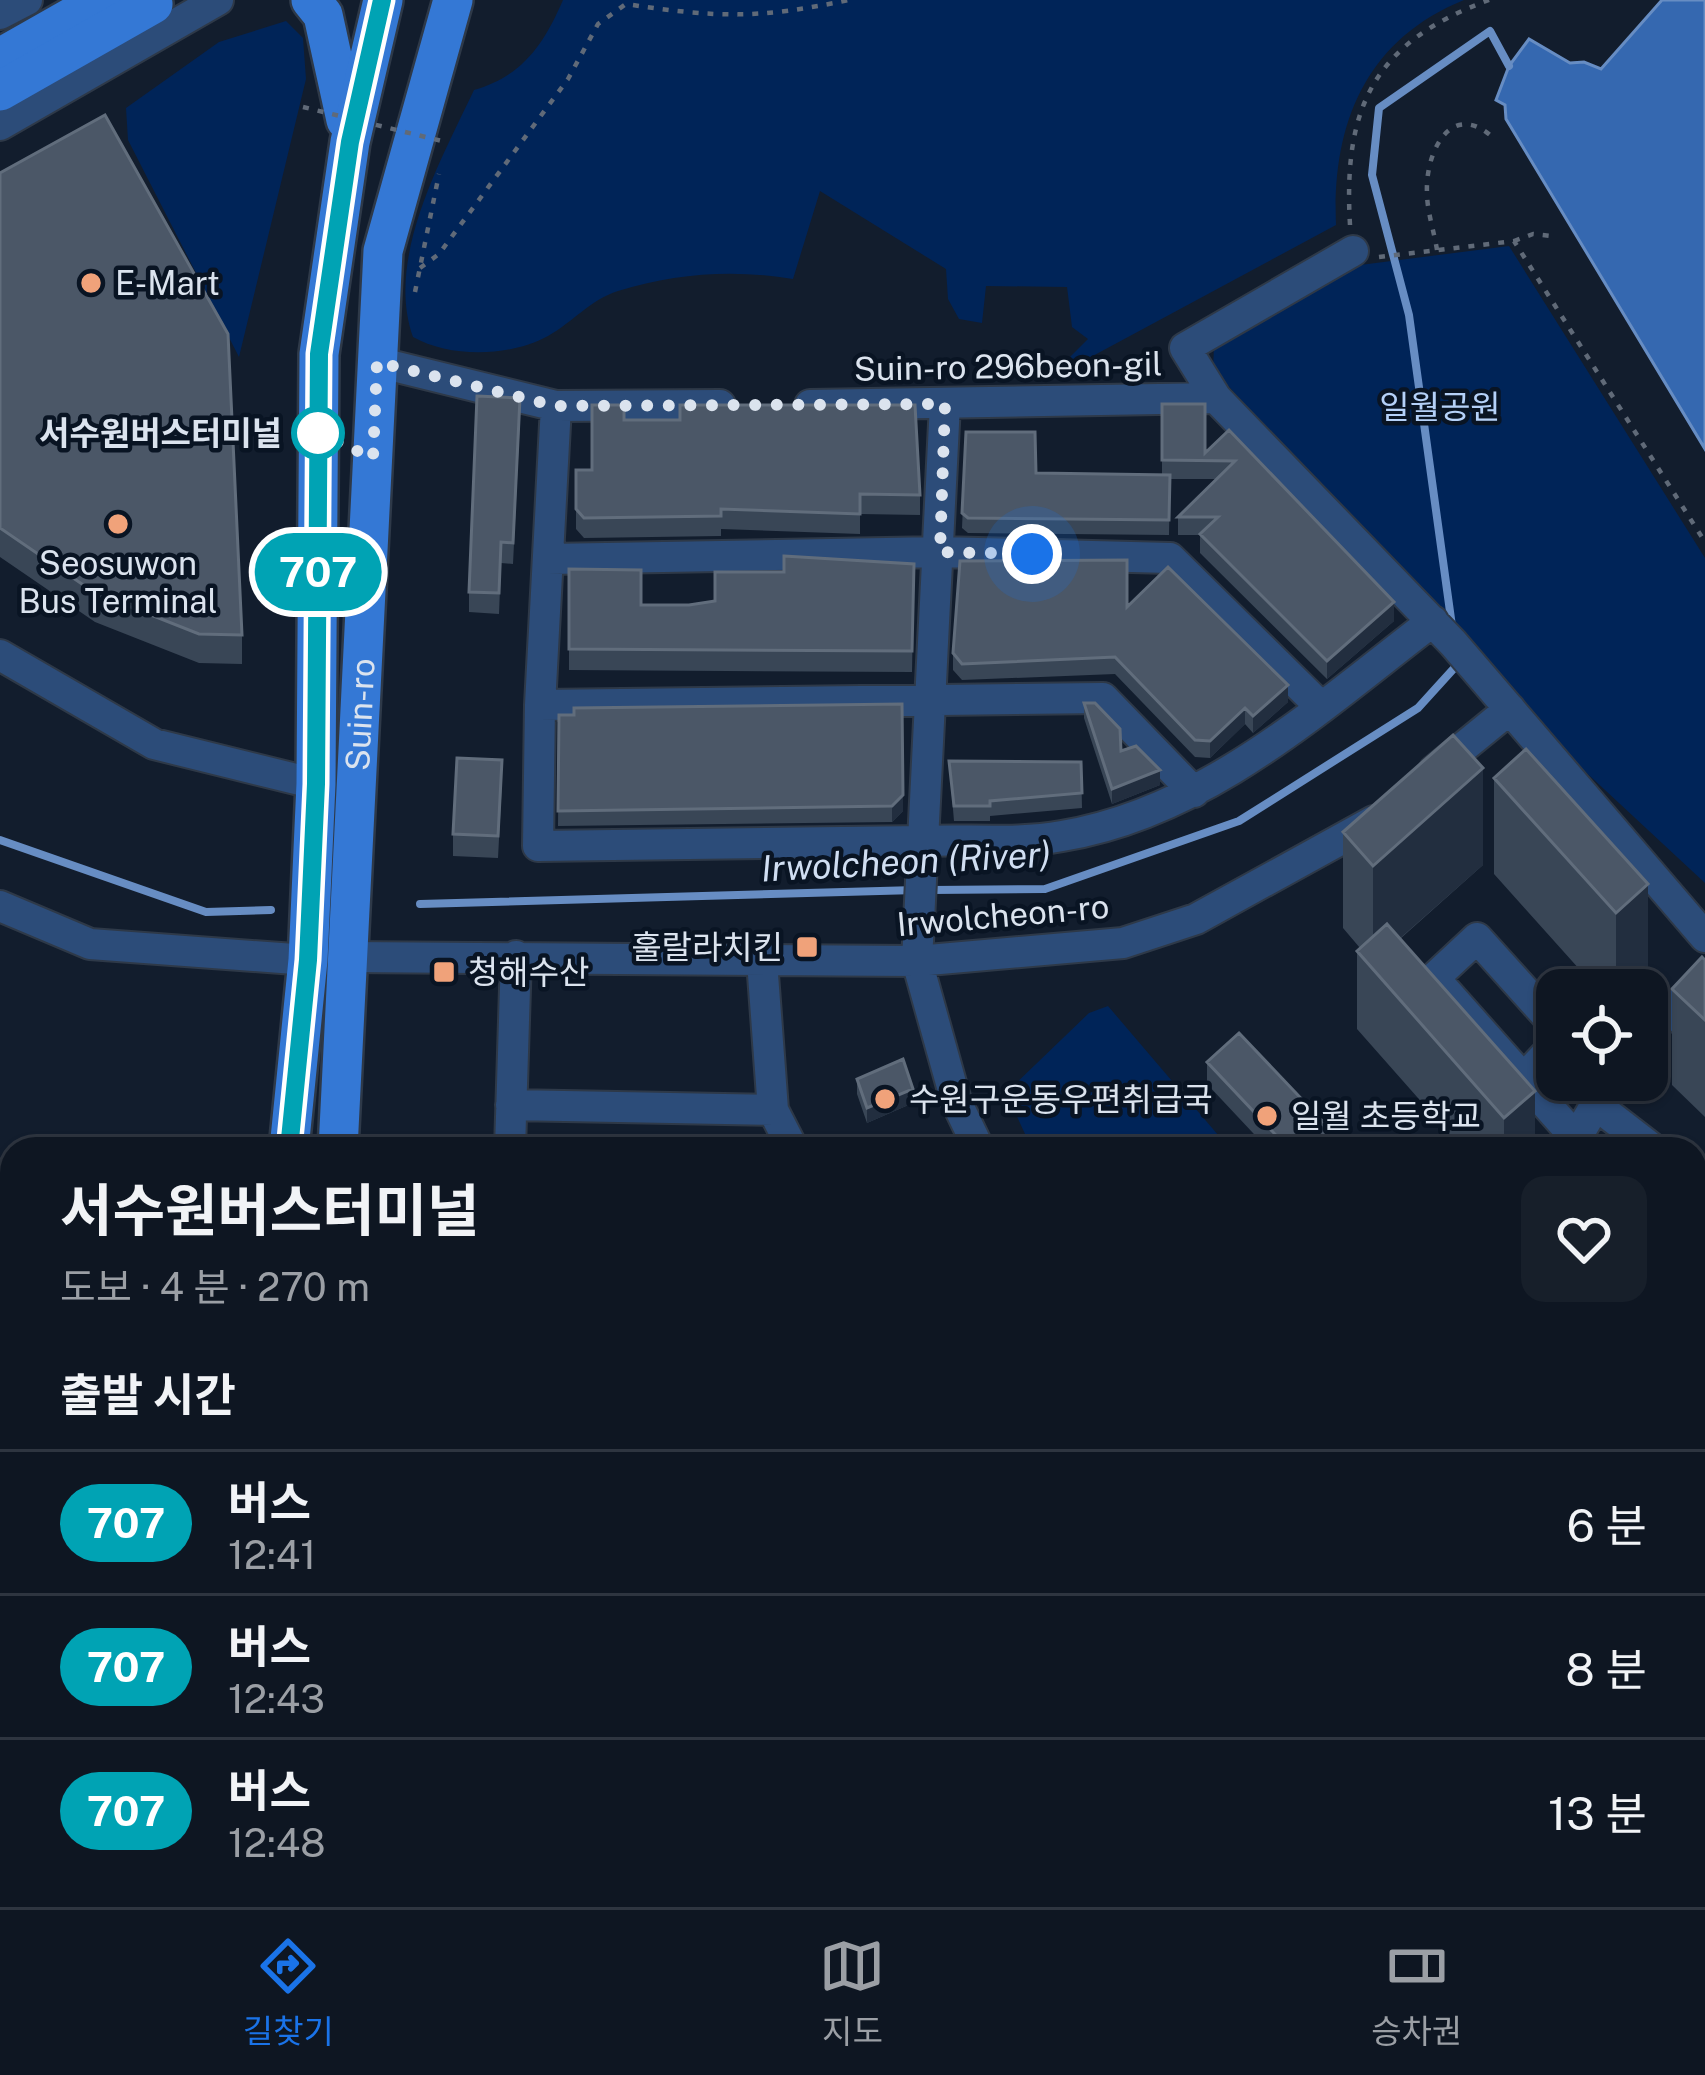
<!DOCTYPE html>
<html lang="ko">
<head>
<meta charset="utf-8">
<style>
  :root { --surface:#0e1622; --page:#171f2a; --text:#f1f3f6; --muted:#9b9fa5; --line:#2e3540; --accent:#1a73e8 }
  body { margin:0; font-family:"Public Sans","Noto Sans KR",sans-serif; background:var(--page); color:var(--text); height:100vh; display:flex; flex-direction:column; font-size:45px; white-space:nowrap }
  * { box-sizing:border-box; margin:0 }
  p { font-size:39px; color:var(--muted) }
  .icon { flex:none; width:66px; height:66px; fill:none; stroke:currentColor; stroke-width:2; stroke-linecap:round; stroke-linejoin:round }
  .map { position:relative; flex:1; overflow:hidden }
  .side { position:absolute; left:0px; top:1137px; width:1707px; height:771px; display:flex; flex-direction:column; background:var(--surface); border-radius:36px 36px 0 0; box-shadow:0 3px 9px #0004,0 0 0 3px var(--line) }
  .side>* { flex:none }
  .badge { padding:0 24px; border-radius:39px; font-size:42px; line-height:78px }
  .tools { position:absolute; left:1536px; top:969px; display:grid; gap:24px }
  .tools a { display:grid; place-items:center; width:132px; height:132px; border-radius:24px; background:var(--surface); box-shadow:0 3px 9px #0004,0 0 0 3px var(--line); font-size:60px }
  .you { position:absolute; width:60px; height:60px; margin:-30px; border:9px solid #fff; border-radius:50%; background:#1a73e8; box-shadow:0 0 0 18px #1a73e833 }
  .map>.badge { position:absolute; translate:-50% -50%; box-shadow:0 0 0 6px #fff }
  h2 { padding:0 60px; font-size:45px; line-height:108px }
  .round { display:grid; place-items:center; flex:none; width:126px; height:126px; border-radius:24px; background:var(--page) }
  .summary { display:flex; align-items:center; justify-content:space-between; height:204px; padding:0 60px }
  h1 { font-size:57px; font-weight:700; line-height:90px }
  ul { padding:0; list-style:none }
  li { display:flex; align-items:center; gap:36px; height:144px; padding:0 60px; border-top:3px solid var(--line) }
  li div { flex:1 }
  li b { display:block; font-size:45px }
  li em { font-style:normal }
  li .badge { min-width:132px; font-weight:700; text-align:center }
  .menu { display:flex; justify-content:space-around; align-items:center; height:168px; border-top:3px solid var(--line); background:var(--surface); font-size:33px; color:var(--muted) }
  .menu a { display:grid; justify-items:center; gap:6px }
  .menu .on { color:var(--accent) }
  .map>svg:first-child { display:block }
  .green { fill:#002458 }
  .water { fill:#3568b0; stroke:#678dc3; stroke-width:3 }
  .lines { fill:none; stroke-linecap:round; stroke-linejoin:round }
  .stream { stroke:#678dc3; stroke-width:8 }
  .minor-casing { stroke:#2e3948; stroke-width:34 }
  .major-casing { stroke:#2e3948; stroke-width:44 }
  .path { stroke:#606a78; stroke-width:4.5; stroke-dasharray:6 9; stroke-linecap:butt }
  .minor { stroke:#2c4c79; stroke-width:30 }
  .major { stroke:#3478d5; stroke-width:39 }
  .path-bridge { stroke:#606a78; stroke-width:4.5; stroke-dasharray:6 9; stroke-linecap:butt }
  .wall { fill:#394656 }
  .shaded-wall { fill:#222e3f }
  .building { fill:#4b5767; stroke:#616d7c; stroke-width:3 }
  .line-casing { stroke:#fff; stroke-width:27 }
  .line { stroke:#00a3b4; stroke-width:18 }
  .walk { stroke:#dbe3ee; stroke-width:12; stroke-dasharray:0 21.6 }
  .poi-dot { fill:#f0a27a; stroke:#091423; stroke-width:4.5 }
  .stop-dot { fill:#fff; stroke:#00a3b4; stroke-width:6 }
  .labels { text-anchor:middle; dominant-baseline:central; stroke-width:9; stroke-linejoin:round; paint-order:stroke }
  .poi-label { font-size:33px; fill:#dbe3ee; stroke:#091423; text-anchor:start }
  .street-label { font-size:33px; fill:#dbe3ee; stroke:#091423 }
  .park-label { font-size:33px; fill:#b5d1f8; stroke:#091423 }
  .stop-label { font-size:33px; font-weight:bold; fill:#dbe3ee; stroke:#091423; text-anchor:end }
  .water-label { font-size:36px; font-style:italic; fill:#d0def2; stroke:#091423 }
</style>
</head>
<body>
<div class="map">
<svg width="1705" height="1907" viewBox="0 0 1705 1907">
  <rect width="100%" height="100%" fill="#121d2d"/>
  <!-- green -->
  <path class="green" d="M563 0H1464C1365 40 1332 125 1336 225L1076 365 1067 360 1088 339 1072 327 1067 287 986 286 982 323 959 319 948 299 946 269 820 191 793 279C734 269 676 273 618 291 590 300 573 322 548 336 510 357 450 358 413 337 385 259 441 160 474 90 522 76 543 46 563 0Z
    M286 21 303 38 306 79 239 357 128 140 126 108 219 42Z
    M1509 246 1705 558V883L1534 724 1213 369 1214 346 1360 265Z
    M1108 1006 1230 1149H1032L1006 1093 1089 1013Z
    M1705 1562V1764L1695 1761V1574Z"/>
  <!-- water -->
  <path class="water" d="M1662 0H1705V449L1506 119 1505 105 1496 100 1509 66 1529 39 1570 63 1584 62 1601 69Z"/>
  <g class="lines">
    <!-- stream -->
    <path class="stream" d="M1452 626 1409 315 1372 175 1379 108 1490 31 1509 66
      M0 840 206 912 271 910
      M931 890 1045 889 1239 821 1418 708 1457 665
      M420 904 916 890"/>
    <defs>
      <path id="minor" d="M0 14 27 0
        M0 125 218 0
        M377 362 556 406 720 405
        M1216 398 1185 348 1353 251
        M810 405 1216 398 1453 643 1705 937
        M556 406 540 705 538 846 923 841 945 404
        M548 559 940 552 1170 558 1321 707
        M0 655 154 744 316 784
        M540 705 1103 698 1194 792
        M1434 771 1510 709
        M0 906 90 944 308 960
        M348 957 917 961 1123 943 1196 919 1374 821
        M762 961 773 1110 793 1149
        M1557 1027 1477 938 1434 978 1576 1138
        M1647 1033 1705 980
        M1526 1076 1557 1043
        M511 1105 773 1110
        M1596 1105 1653 1149
        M510 1149 516 956
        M979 1149 956 1101 917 961 923 841C968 839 1018 844 1062 836 1207 812 1320 707 1433 621
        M1570 1149 1610 1080
        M1695 1181 1705 1189
        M0 1285 12 1295
        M0 1489 12 1490
        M0 1625H12
        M0 1746H12
        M1695 1825 1705 1812
        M0 1865 12 1866
        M792 1896 805 1907
        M1460 1896 1473 1907
        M74 1907V1896
        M829 1907 838 1896
        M1232 1907 1242 1896
        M1637 1907 1644 1896"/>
      <g id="major">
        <path d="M311 0 323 15 346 120"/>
        <path d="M0 58 102 0"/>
        <path d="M0 91 153 4"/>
        <path d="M289 1149 308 960 316 784 319 354 350 142 383 0"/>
        <path id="s1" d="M338 1149 383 251 453 0"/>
        <path d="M229 1907 230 1896"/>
        <path d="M277 1907V1896"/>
      </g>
    </defs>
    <!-- minor casing -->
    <use href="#minor" class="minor-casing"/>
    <!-- major casing -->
    <use href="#major" class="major-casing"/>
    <!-- path -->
    <path class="path" d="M1350 225C1343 107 1374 42 1489 0
      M1514 241 1533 234 1552 236
      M1437 250C1434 231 1427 211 1427 193 1425 155 1449 101 1490 135
      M1379 257 1514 241 1705 542
      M420 268 439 254 568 79 598 24 626 4C719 18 757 19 849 0
      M415 292 439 174"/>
    <!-- minor -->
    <use href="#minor" class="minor"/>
    <!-- major -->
    <use href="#major" class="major"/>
    <!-- path-bridge -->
    <path class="path-bridge" d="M303 107 446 142"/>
  </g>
  <!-- wall -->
  <path class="wall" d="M0 173 242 635V664L199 663 95 622 0 557Z
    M1162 404 1205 453 1229 430 1394 621 1327 679 1200 553V535H1178V517L1216 479H1170L1169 535 968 533 962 528 966 432 1036 473 1162 475Z
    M520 419 513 564 501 563 499 614 469 612V592Z
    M624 420 920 495V515L860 514V534L721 529V536L584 538 576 529V470H592Z
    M914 564 912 672 569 670V569L641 605H689L715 601 784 572Z
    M1127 607 1288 702 1253 733 1245 724 1210 758 1195 757 1115 674 962 680 953 670V653Z
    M1084 703 1121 751 1160 785 1112 804 1084 718Z
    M902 704 903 811 892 822 558 826 559 715Z
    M949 761 1081 762 1082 808 990 816V821H954Z
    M1494 778 1648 884V981L1637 990H1598L1494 874Z
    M502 782 498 858 453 856V834Z
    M1343 832 1483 865 1400 939 1535 1149H1463L1357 1029V951L1360 948 1343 928Z
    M1705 960V1117L1672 1085V989Z
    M1207 1062 1349 1149H1268L1207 1084Z
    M857 1079 913 1103 867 1123 857 1094Z
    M1695 1266 1704 1331 1705 1329V1435L1701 1431V1374Z
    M403 1896H540L552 1907H417Z
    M998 1896H1194L1207 1907H1011Z
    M1283 1896H1419L1431 1907H1283Z
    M1529 1896H1549L1540 1906Z"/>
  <!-- shaded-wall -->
  <path class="shaded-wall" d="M1394 602V621L1327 679V661Z
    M1288 685V702L1253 733V716Z
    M1245 708V724L1210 758V741Z
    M1483 768V865L1373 962V866Z
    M1160 770V785L1112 804V789Z
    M903 795V811L892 822V806Z
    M1648 884V981L1637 990H1616V913Z
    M913 1089V1103L867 1123V1108Z
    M1535 1091V1149H1504V1118Z
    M1704 1274V1337L1701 1334V1374L1695 1380V1284Z
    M1540 1896H1549L1540 1906Z"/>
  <!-- building -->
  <path class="building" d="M105 115 228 334 242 635 199 634 95 593 0 528V173Z
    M477 396 520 398 513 543 501 542 499 593 469 592Z
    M1162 404H1205V453L1229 430 1394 602 1327 661 1200 534 1218 517H1178L1235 461 1162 460Z
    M592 405H624V420H680V405H915L920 495 860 494V514L721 509V516L584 518 576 509V470H592Z
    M966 432H1035L1036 473 1170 475 1169 520 968 518 962 513Z
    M784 556 914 564 912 651 569 649V569L641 570V605H689L715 601V572H784Z
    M1127 560V607L1168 567 1288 685 1253 716 1245 708 1210 741 1195 740 1115 657 962 664 953 653 960 561Z
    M1084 703H1095L1120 729 1121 751 1136 746 1160 770 1112 789Z
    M902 704 903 795 892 806 558 811 559 715H574V708Z
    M1453 735 1483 768 1373 866 1343 832Z
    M1526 749 1648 884 1616 913 1494 778Z
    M457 758 502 760 498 836 453 834Z
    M949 761 1081 762 1082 793 990 801V806H954Z
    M1387 924 1535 1091 1504 1118 1357 951Z
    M1702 957 1705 960V1020L1672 989Z
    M1239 1033 1349 1149H1289L1207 1062Z
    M903 1059 913 1089 867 1108 857 1079Z
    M1695 1266 1704 1274 1695 1284Z
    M439 1896H540L552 1907H452Z
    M1111 1896H1194L1207 1907H1124Z
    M1338 1896H1419L1431 1907H1350Z"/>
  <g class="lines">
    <defs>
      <path id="line" d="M289 1149 308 960 316 784 319 354 350 142 382 0"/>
    </defs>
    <!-- line casing -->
    <use href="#line" class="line-casing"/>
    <!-- line -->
    <use href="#line" class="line"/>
    <!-- walk -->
    <path class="walk" d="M318 433 373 458 377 362 556 406 945 404 940 552 1032 554"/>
  </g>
  <!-- markers -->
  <g class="poi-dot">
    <circle cx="91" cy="283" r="12"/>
    <circle cx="118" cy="524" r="12"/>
    <rect x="795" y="935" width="24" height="24" rx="6"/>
    <rect x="432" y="960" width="24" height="24" rx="6"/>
    <circle cx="885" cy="1099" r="12"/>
    <circle cx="1267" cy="1116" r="12"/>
  </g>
  <circle class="stop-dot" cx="318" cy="433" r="24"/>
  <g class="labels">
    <!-- poi labels -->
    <g class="poi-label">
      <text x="115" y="283">E-Mart</text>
      <text x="118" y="563" text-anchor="middle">Seosuwon<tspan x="118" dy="38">Bus Terminal</tspan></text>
      <text x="783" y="947" text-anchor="end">훌랄라치킨</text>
      <text x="468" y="972">청해수산</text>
      <text x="909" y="1099">수원구운동우편취급국</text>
      <text x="1291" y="1116">일월 초등학교</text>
    </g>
    <!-- street labels -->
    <g class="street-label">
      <text transform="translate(1008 366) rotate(-1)">Suin-ro 296beon-gil</text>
      <text stroke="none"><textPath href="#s1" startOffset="435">Suin-ro</textPath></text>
      <text transform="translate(1003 915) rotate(-5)">Irwolcheon-ro</text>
    </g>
    <!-- park labels -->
    <g class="park-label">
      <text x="1440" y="407">일월공원</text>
    </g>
    <!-- stop labels -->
    <g class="stop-label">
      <text x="282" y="433">서수원버스터미널</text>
    </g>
    <!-- water labels -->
    <g class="water-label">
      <text transform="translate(906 861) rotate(-3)">Irwolcheon (River)</text>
    </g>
  </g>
</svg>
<div class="tools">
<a><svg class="icon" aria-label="locate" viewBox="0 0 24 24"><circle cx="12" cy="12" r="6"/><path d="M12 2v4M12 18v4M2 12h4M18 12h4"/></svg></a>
</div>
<div class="you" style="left:1032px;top:554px"></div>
<b class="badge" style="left:318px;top:572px;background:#00a3b4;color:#fff">707</b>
<section class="side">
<div class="summary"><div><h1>서수원버스터미널</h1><p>도보 · 4 분 · 270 m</p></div><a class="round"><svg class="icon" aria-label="heart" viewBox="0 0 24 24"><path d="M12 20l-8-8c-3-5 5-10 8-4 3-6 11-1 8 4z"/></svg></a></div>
<h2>출발 시간</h2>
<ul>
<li><span class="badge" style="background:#00a3b4;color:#fff">707</span><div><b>버스</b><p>12:41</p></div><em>6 분</em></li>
<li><span class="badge" style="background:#00a3b4;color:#fff">707</span><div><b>버스</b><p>12:43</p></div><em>8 분</em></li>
<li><span class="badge" style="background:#00a3b4;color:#fff">707</span><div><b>버스</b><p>12:48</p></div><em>13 분</em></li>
</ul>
</section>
</div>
<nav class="menu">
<a class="on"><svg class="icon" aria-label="directions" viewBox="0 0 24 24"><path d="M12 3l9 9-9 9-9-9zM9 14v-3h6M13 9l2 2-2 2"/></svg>길찾기</a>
<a><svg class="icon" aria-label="map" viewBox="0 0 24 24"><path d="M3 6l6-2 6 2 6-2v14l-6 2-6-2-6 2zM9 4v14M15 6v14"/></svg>지도</a>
<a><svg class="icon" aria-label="tickets" viewBox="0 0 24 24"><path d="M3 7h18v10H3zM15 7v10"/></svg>승차권</a>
</nav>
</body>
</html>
